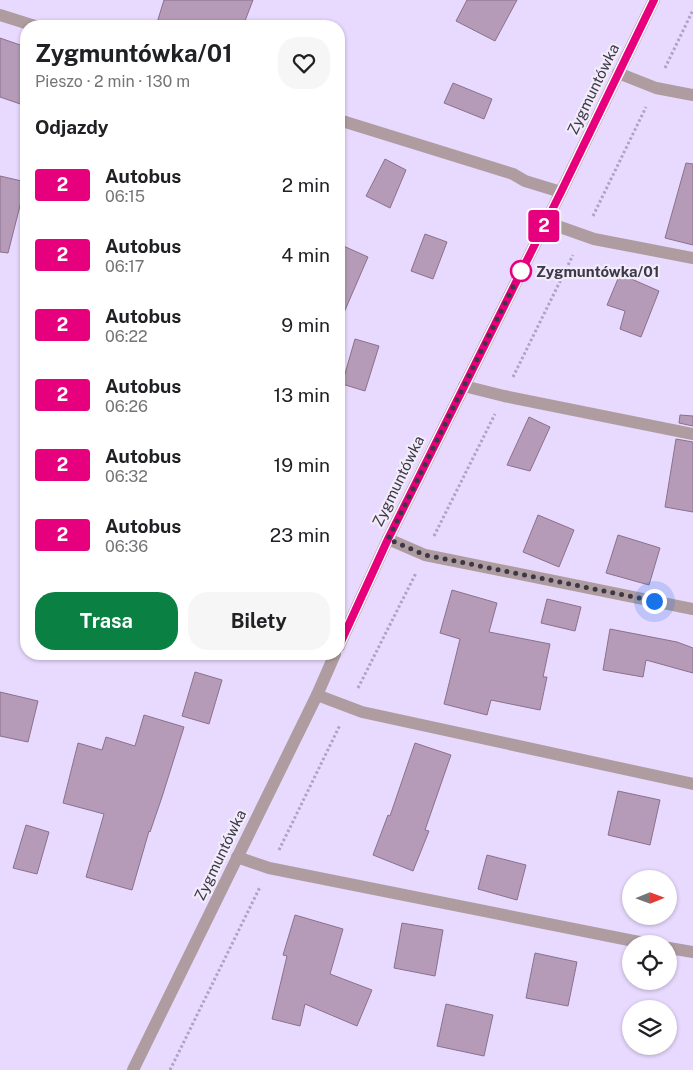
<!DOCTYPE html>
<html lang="pl">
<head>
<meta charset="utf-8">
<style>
  :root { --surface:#fff; --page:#f6f6f6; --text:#202124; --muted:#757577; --accent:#0b8043 }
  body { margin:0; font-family:"Public Sans",sans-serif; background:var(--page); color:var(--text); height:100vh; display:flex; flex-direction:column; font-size:19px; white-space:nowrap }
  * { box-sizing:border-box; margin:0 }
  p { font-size:16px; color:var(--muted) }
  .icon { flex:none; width:28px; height:28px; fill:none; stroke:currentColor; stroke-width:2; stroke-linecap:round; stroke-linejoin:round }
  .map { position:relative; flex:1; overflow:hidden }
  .details { position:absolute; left:20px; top:20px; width:325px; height:640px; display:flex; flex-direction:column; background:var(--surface); border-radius:20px; box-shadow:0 1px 4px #0004 }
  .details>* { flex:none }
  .badge { padding:0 10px; border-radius:4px; font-size:18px; line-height:32px }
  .needle { width:32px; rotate:89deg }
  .controls { position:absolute; left:622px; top:870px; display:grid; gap:10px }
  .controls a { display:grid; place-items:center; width:55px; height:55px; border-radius:50%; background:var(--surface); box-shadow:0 1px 4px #0004; font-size:25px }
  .you { position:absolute; width:25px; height:25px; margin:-12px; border:4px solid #fff; border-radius:50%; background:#1a73e8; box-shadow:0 0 0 8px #1a73e833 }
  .map>.badge { position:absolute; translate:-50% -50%; box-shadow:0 0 0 2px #fff }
  h2 { padding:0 15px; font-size:19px; line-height:45px }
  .round { display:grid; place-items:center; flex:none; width:52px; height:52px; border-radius:20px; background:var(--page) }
  .summary { display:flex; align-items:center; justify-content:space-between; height:85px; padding:0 15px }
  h1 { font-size:24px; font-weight:700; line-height:38px }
  .button { display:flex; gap:10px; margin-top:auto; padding:10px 15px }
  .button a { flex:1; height:58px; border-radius:20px; background:var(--accent); color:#fff; font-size:20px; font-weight:700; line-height:58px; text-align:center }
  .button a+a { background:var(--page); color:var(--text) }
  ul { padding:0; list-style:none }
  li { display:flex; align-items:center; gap:15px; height:70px; padding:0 15px }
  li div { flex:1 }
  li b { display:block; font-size:19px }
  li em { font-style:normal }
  li .badge { min-width:55px; font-weight:700; text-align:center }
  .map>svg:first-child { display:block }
  .building { fill:#b59bb8; stroke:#8a718c }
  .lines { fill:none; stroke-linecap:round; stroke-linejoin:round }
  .path { stroke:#aea3c0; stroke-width:3; stroke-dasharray:2.5 2.5; stroke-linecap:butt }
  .minor { stroke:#af9ca0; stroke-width:12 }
  .tertiary { stroke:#af9ca0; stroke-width:12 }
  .line-casing { stroke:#fff; stroke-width:11 }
  .line { stroke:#e6007e; stroke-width:8 }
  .walk { stroke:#3d3846; stroke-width:5; stroke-dasharray:0 9 }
  .stop-dot { fill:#fff; stroke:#e6007e; stroke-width:2.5 }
  .labels { text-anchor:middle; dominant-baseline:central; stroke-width:4.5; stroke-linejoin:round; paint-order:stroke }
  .street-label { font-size:15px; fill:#3d3846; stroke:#f1ebfa }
  .stop-label { font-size:15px; font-weight:bold; fill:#3d3846; stroke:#f1ebfa; text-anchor:start }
</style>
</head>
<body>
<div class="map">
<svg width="693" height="1070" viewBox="0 0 693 1070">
  <rect width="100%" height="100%" fill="#e8d9fe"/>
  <!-- building -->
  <path class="building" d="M164 0H253L243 26H156Z
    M467 0H517L495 41 456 21Z
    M0 38 26 47V106L0 97Z
    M453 83 492 99 484 119 444 103Z
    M385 159 406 170 390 208 366 196Z
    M686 163 693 164V245L665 238Z
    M0 176 26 182 8 253 0 252Z
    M425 234 447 242 433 279 411 271Z
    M339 244 368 257 339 324Z
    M620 274 659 291 641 337 620 329 625 311 607 305Z
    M355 339 379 346 365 391 342 384Z
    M680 415 693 416V426L679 423Z
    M529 417 550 427 530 471 507 465Z
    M676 439 693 442V512L665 507Z
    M538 515 574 530 559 567 523 552Z
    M618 535 660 548 649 585 606 573Z
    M452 590 497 603 489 632 550 644 543 677H547L540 710 491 700 487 715 444 704 460 639 440 633Z
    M547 599 581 607 575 631 541 623Z
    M610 629 677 642 693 648V673L646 660 643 677 603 670Z
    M195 672 222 680 209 724 182 716Z
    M0 692 38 701 28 742 0 736Z
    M144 715 184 727 162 797 150 832 149 831 132 890 86 877 104 814 63 803 78 743 102 750 106 737 135 746Z
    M415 743 451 755 425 830 429 831 413 871 373 855 388 815 390 816Z
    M618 791 660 800 650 845 608 835Z
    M26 825 49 832 37 874 13 868Z
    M487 855 526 865 517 900 478 889Z
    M295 915 343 929 330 974 372 990 357 1026 305 1004 300 1026 272 1019 287 956 283 955Z
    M402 923 443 930 435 976 394 968Z
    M535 953 577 962 568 1006 526 998Z
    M446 1004 493 1015 484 1056 437 1046Z"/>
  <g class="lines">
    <!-- path -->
    <path class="path" d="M665 68 693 10
      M593 216 646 107
      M513 377 573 255
      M434 536 495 414
      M358 688 416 573
      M279 850 340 725
      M170 1070 260 887"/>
    <!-- minor -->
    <path class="minor" d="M0 15 35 26
      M618 73 656 88 693 95
      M339 120 513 174 525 181 561 192
      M546 222 594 239 693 258
      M464 386 504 396 693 434
      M388 539 425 555 693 609
      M317 695 362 712 693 784
      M237 857 269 868 649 944
      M669 948 693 952"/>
    <!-- tertiary -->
    <path class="tertiary" d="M339 646 388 539 561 192 654 0
      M133 1070 317 695 335 654"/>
  </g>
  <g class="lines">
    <defs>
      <path id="line" d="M339 646 388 539 561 192 654 0"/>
    </defs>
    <!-- line casing -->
    <use href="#line" class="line-casing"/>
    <!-- line -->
    <use href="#line" class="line"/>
    <!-- walk -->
    <path class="walk" d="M521 271 388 539 425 555 654 601"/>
  </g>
  <!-- markers -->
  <circle class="stop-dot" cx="521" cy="271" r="10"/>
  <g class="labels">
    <!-- street labels -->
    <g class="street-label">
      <text transform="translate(593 89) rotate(-64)">Zygmuntówka</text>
      <text transform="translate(398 481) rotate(-64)">Zygmuntówka</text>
      <text transform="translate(220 855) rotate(-64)">Zygmuntówka</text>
    </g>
    <!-- stop labels -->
    <g class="stop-label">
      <text x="536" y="271">Zygmuntówka/01</text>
    </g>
  </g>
</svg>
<div class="controls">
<a><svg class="needle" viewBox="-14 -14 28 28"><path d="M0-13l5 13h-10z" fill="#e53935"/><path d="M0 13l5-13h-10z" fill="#757577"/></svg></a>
<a><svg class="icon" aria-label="locate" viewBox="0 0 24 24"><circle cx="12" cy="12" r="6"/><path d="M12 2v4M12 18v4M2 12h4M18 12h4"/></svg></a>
<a><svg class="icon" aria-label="layers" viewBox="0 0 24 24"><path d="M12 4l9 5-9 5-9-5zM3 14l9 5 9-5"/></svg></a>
</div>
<div class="you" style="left:654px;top:601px"></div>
<b class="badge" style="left:544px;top:226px;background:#e6007e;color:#fff">2</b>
<section class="details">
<div class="summary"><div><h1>Zygmuntówka/01</h1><p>Pieszo · 2 min · 130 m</p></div><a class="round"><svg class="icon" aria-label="heart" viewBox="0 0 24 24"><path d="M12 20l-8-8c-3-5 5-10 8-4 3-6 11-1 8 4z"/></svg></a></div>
<h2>Odjazdy</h2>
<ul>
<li><span class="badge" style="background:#e6007e;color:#fff">2</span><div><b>Autobus</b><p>06:15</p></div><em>2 min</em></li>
<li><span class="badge" style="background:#e6007e;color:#fff">2</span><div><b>Autobus</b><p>06:17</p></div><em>4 min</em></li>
<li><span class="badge" style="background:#e6007e;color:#fff">2</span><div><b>Autobus</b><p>06:22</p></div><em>9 min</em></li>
<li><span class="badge" style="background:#e6007e;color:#fff">2</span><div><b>Autobus</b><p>06:26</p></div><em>13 min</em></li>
<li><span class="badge" style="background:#e6007e;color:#fff">2</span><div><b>Autobus</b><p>06:32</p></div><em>19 min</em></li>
<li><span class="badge" style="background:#e6007e;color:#fff">2</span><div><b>Autobus</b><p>06:36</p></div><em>23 min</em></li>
</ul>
<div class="button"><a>Trasa</a><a>Bilety</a></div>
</section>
</div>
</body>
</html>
